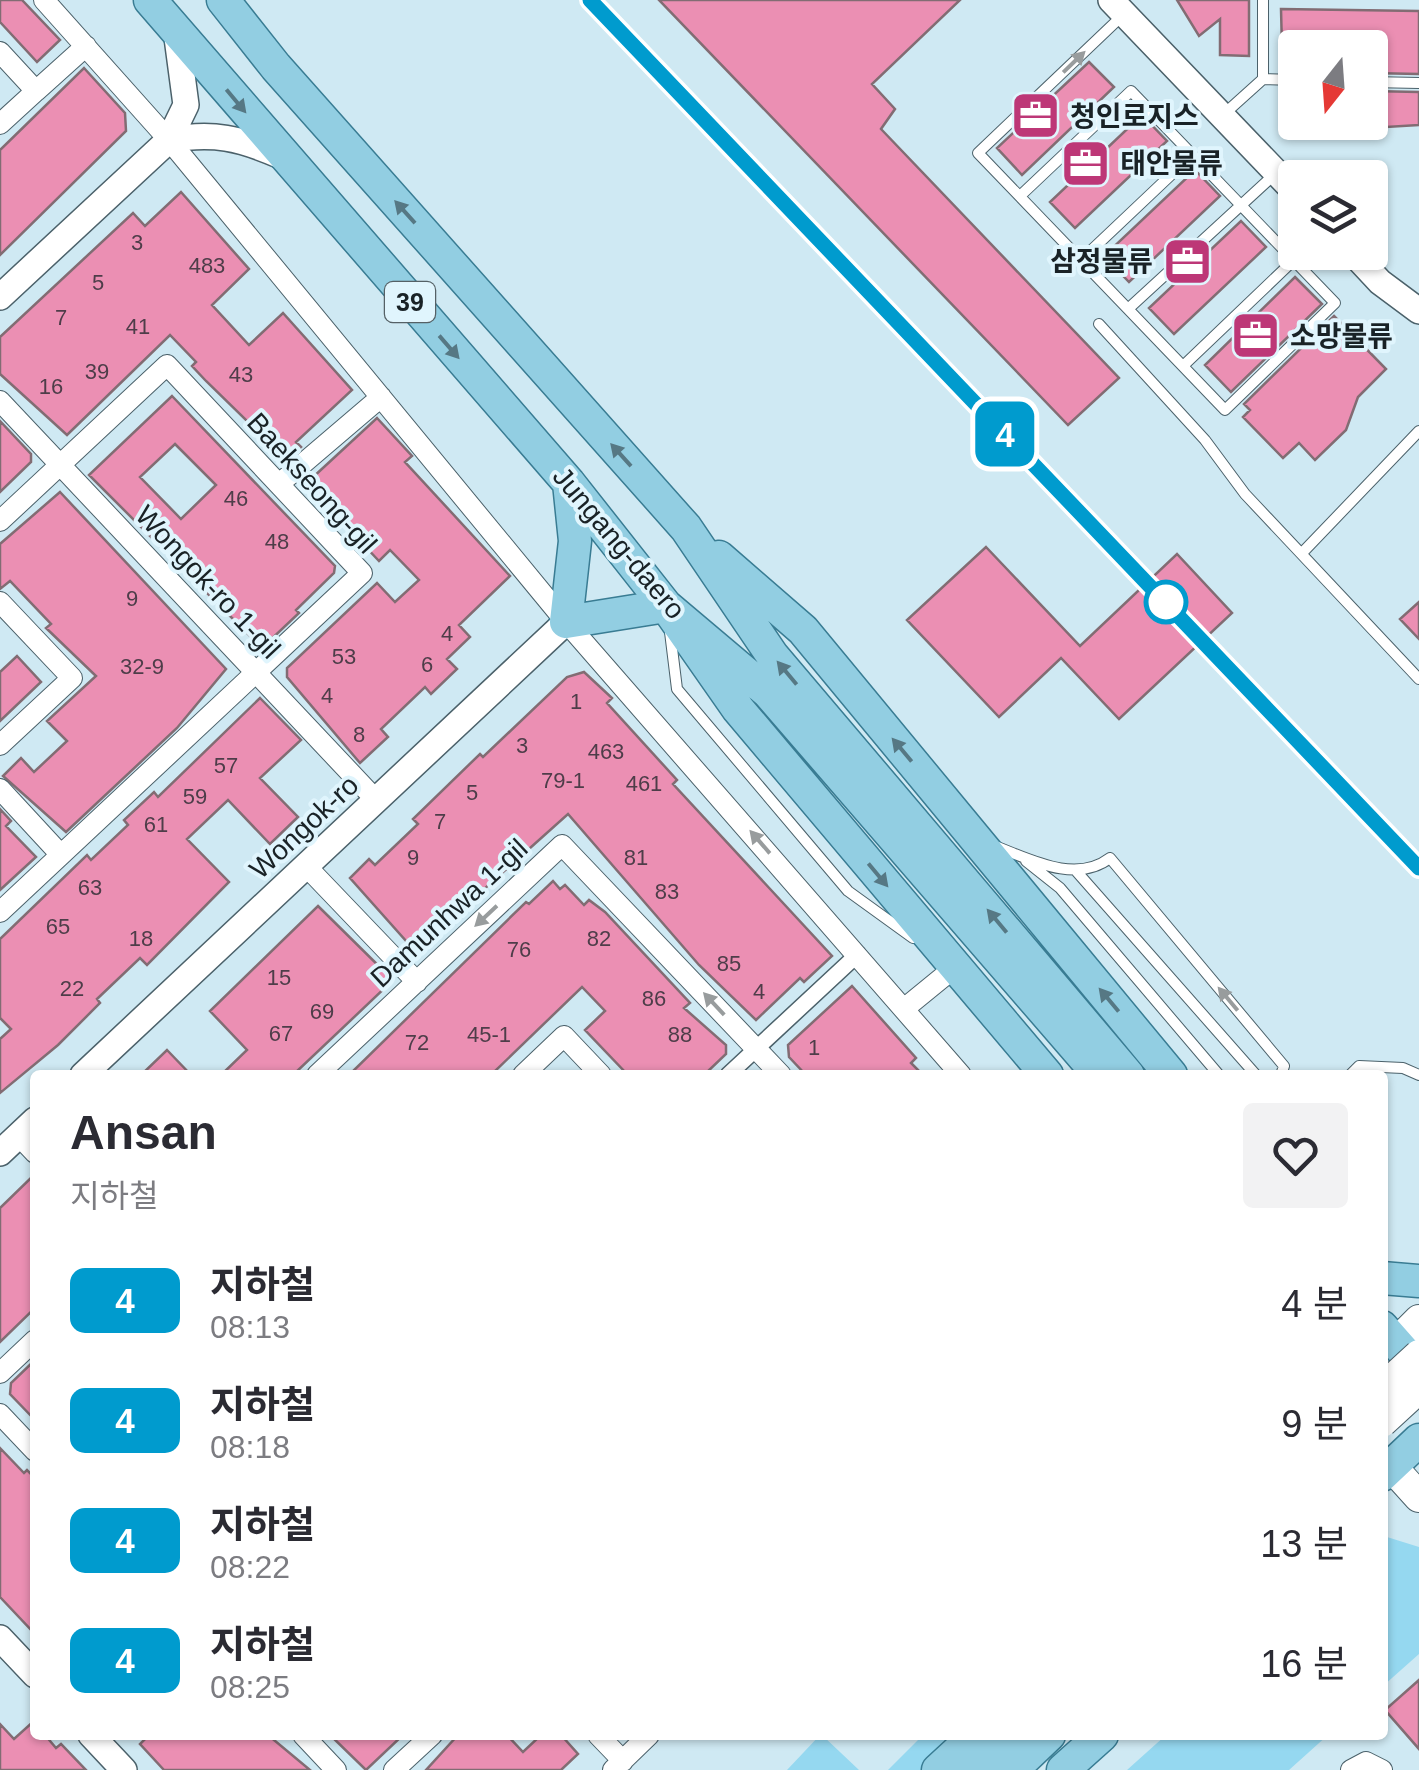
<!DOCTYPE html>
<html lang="ko">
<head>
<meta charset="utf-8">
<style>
  :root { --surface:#fff; --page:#f2f2f3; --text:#2b2b33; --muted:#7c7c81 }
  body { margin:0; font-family:Arial,"Noto Sans KR",sans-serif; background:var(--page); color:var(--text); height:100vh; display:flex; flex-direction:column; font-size:38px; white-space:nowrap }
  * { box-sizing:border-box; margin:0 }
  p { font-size:32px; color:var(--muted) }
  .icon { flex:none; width:55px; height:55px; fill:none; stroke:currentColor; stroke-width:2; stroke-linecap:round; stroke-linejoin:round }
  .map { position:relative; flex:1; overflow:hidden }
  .panel { position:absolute; left:30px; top:1070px; width:1358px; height:670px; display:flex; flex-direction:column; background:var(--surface); border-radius:10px; box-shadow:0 2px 8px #0004 }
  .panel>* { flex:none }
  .badge { padding:0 20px; border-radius:15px; font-size:35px; line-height:65px }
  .needle { width:65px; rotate:197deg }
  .buttons { position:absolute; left:1278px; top:30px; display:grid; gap:20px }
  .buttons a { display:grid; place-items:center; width:110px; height:110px; border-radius:10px; background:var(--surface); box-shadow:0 2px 8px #0004; font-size:50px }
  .map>.badge { position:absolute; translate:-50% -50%; box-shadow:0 0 0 5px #fff }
  .round { display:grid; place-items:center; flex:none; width:105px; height:105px; border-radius:10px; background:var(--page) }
  .summary { display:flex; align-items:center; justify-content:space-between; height:170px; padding:0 40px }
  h1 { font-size:48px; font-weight:800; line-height:75px }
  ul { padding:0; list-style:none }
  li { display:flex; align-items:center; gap:30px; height:120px; padding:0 40px }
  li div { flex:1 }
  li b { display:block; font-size:38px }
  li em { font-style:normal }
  li .badge { min-width:110px; font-weight:700; text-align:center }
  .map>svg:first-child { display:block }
  .green { fill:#95d8f0 }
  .building { fill:#eb8fb3; stroke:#826c73; stroke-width:2.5; fill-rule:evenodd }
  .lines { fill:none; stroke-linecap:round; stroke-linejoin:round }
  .service-casing { stroke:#4b616a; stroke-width:12 }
  .pedestrian-casing { stroke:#4b616a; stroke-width:18 }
  .minor-casing { stroke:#4b616a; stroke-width:22 }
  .tertiary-casing { stroke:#4b616a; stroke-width:28 }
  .secondary-casing { stroke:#4b616a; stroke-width:32 }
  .primary-casing { stroke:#397c93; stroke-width:35 }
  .service { stroke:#fff; stroke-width:10 }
  .pedestrian { stroke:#fff; stroke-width:15 }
  .minor { stroke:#fff; stroke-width:20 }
  .tertiary { stroke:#fff; stroke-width:25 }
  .secondary { stroke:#fff; stroke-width:30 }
  .primary { stroke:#92cee2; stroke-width:32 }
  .rail { stroke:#57666c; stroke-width:6; stroke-dasharray:12 12; stroke-linecap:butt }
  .secondary-bridge-casing { stroke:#4b616a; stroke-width:32; stroke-linecap:butt }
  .secondary-bridge { stroke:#fff; stroke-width:30 }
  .oneway { fill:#989c9d }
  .oneway2 { fill:#567884 }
  .line-casing { stroke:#fff; stroke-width:22 }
  .line { stroke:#009bce; stroke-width:15 }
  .stop-dot { fill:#fff; stroke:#009bce; stroke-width:5 }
  .labels { text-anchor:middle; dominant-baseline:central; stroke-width:8; stroke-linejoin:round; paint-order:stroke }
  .number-label { font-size:22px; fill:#4e3d49 }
  .shield { fill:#e0f5fd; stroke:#556166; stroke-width:2.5 }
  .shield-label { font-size:25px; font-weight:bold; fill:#192226 }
  .poi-label { font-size:28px; font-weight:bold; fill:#192226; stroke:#e0f5fd; text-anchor:start }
  .street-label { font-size:28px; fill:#192226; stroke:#e0f5fd }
</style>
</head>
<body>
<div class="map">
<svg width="1419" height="1770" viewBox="0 0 1419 1770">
  <rect width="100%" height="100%" fill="#cfe9f3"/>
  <!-- green -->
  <path class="green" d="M1387 1537 1419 1547V1654L1383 1686 1382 1540Z
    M820 1735H822L859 1770H787Z
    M923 1735H969L932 1770H888Z
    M1166 1735H1328L1289 1770H1127Z"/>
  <!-- building -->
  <path class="building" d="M0 0H22L60 40 37 62 0 22Z
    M659 0H960L872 84 895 109 881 129 1119 378 1068 425Z
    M1177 0H1249V56L1220 55V19L1199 36Z
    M1281 9 1419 11V74L1370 73V48H1282Z
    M1089 62 1114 87 1022 175 997 148Z
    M84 68 125 113 126 131 0 255V150Z
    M1370 91 1419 92V125L1370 128Z
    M1142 115 1167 141 1075 228 1050 202Z
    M1195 170 1220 196 1129 282 1104 256Z
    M181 192 249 269 212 305 249 345 283 313 352 390 296 442 301 447 291 456 282 455 206 381 192 366 196 362 170 335 67 435 0 374V337L133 213 145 226Z
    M1241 221 1266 247 1174 334 1149 308Z
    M1295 277 1322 304 1231 392 1205 365Z
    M1334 316 1386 369 1358 397 1346 430 1315 460 1299 443 1283 458 1243 417 1250 410 1244 404Z
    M172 396 335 566 334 573 296 610 299 613 262 648 89 475ZM175 444 216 485 181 519 140 477Z
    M377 418 412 456 405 462 510 576 459 625 470 637 447 659 457 669 431 694 425 687 381 729 388 737 360 763 287 677V668L377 583 395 602 419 580 390 550 379 561 314 492 311 479Z
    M0 421 31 454V462L0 492Z
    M60 492 226 669 177 728 66 832 3 776 21 758 34 772 67 741 47 721 96 676 46 628 51 624 10 581 0 589V544Z
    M986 547 1080 646 1177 554 1232 613 1119 719 1061 658 999 717 907 620Z
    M1419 602V639L1400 619Z
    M17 656 41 682 0 721V672Z
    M584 672 612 698 607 703 677 780 673 784 832 956 804 982 800 978 756 1020 699 965 568 814 415 951 350 878 369 859 375 865 418 824 413 819 480 754 483 757 567 677Z
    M260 698 301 740 260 778 298 817 270 844 228 800 187 839 229 882 147 965 140 958 97 999 100 1003 58 1045 0 1093V1039L11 1029 0 1018V939L87 855 91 860 128 825 124 820 154 792 158 797Z
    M0 809 11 821 6 826 36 857 0 890Z
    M553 881 560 889 565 885 584 905 589 900 605 912 690 1003 684 1008 726 1045V1054L704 1075H628L585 1030 605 1011 582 987 491 1075H349L526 902 529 904Z
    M318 906 390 977 389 984 293 1075H221L247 1050 210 1011Z
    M852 986 916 1058 911 1063 923 1075H806L789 1057 788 1045Z
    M167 1050 191 1075H141Z
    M35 1174V1308L0 1342V1208Z
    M35 1360V1420L10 1394 11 1383Z
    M0 1448 24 1473 27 1470 35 1478V1634L0 1597Z
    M1419 1680V1749L1385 1710Z
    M35 1720V1735H45L56 1748 61 1744 86 1770H0V1724L14 1739Z
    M149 1735H268L310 1770H164L140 1744Z
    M330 1735H403L366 1770Z
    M458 1735H507L523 1752 541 1735H561L578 1754 561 1770H426Z"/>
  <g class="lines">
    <defs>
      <path id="service" d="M1263 79 1295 80
        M1370 82 1419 83
        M1223 115 1263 79V0
        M1020 196 1131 91 1335 303 1225 410 978 153 1124 14
        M1081 260 1192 155
        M1128 309 1275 174
        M1099 324 1205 440 1245 494 1419 679
        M1183 366 1294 260
        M1303 552 1419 431
        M670 632 677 689 848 891 913 938
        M995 846C1031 860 1076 884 1110 858L1284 1066 1281 1075
        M1026 861 1060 888 1219 1075
        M1077 872 1256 1075
        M1350 1075 1359 1066 1403 1068 1419 1075"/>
      <path id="pedestrian" d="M728 1075 858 954"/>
      <path id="minor" d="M44 0 169 140 566 622 961 1075
        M0 52 36 91 0 124
        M36 91 86 46
        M0 401 376 800
        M279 484 381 397
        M0 521 167 365 362 573 0 912
        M0 602 72 678 0 745
        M0 789 61 855
        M306 866 417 982
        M905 1008 954 968
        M317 1075 562 845 781 1075
        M523 1075 564 1036 601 1075
        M19 1136 35 1153
        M0 1373 35 1340
        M0 1414 35 1451
        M303 1735 336 1770
        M598 1735 623 1761
        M394 1770 432 1735
        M613 1770 649 1735
        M1351 1770 1366 1762 1382 1770"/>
      <path id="tertiary" d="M1111 0 1295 192
        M169 140C213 132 240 138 281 156
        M1352 252 1380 282 1419 311
        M0 297 169 140 186 105 176 30
        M83 1075 566 622
        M0 1153 35 1120
        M0 1638 35 1675
        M91 1735 124 1770"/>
      <path id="secondary" d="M1396 1343 1419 1320
        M1391 1466 1419 1497"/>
      <path id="primary" d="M150 0 569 483 666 606 738 709 1047 1075
        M223 0 276 67 686 528 772 655 1128 1075
        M569 483 575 541 566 622 666 606 768 692 1095 1070
        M719 557 803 630 1171 1075
        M1382 1278 1419 1281
        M1382 1327 1419 1369
        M1382 1475 1419 1440
        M938 1770 976 1735
        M976 1770 1014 1735
        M1012 1770 1049 1735
        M1063 1770 1102 1735"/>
    </defs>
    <!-- service casing -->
    <use href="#service" class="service-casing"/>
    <!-- pedestrian casing -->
    <use href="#pedestrian" class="pedestrian-casing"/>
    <!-- minor casing -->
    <use href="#minor" class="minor-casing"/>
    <!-- tertiary casing -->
    <use href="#tertiary" class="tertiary-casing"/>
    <!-- secondary casing -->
    <use href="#secondary" class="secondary-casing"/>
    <!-- primary casing -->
    <use href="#primary" class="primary-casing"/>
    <!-- service -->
    <use href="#service" class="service"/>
    <!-- pedestrian -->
    <use href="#pedestrian" class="pedestrian"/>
    <!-- minor -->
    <use href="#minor" class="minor"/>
    <!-- tertiary -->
    <use href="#tertiary" class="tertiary"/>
    <!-- secondary -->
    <use href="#secondary" class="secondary"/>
    <!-- primary -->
    <use href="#primary" class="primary"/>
    <!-- rail -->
    <path class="rail" d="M590 0 1419 868"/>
    <defs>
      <path id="secondary-bridge" d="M1382 1389 1419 1355
        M1382 1422 1419 1388"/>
    </defs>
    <!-- secondary-bridge casing -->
    <use href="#secondary-bridge" class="secondary-bridge-casing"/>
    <!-- secondary-bridge -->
    <use href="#secondary-bridge" class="secondary-bridge"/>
  </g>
  <!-- one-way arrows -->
  <defs><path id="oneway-solid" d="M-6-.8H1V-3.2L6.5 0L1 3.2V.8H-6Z" transform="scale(2.5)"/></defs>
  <g class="oneway">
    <use href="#oneway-solid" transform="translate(1074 62) rotate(-44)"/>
    <use href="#oneway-solid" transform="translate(760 842) rotate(-131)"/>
    <use href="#oneway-solid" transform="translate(486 916) rotate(137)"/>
    <use href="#oneway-solid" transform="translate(1228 999) rotate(-130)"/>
    <use href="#oneway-solid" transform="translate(714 1004) rotate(-133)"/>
  </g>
  <g class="oneway2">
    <use href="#oneway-solid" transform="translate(236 101) rotate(50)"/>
    <use href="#oneway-solid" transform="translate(405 212) rotate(-132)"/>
    <use href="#oneway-solid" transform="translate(449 347) rotate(49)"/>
    <use href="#oneway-solid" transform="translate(621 455) rotate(-132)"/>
    <use href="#oneway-solid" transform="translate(787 673) rotate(-130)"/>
    <use href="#oneway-solid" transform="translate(902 750) rotate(-130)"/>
    <use href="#oneway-solid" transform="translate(878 875) rotate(50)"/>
    <use href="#oneway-solid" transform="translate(997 921) rotate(-130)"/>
    <use href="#oneway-solid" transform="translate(1109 1000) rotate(-130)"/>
  </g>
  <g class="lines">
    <defs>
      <path id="line" d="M590 0 1419 868"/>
    </defs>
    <!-- line casing -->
    <use href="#line" class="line-casing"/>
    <!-- line -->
    <use href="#line" class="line"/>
  </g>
  <!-- icons -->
  <defs>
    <symbol id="office-square" viewBox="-11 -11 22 22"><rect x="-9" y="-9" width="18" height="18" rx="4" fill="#bd3777" stroke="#e0f5fd"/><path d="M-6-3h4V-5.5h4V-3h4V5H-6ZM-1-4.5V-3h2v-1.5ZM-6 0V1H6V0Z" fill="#fff"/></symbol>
  </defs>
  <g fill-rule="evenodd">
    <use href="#office-square" x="1008" y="88" width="55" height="55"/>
    <use href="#office-square" x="1058" y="136" width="55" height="55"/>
    <use href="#office-square" x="1160" y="234" width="55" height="55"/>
    <use href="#office-square" x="1228" y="308" width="55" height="55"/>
  </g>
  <!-- markers -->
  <circle class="stop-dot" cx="1166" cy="602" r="20"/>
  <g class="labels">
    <!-- number labels -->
    <g class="number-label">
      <text x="137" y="242">3</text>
      <text x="207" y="265">483</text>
      <text x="98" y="282">5</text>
      <text x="61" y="317">7</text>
      <text x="138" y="326">41</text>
      <text x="97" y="371">39</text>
      <text x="241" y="374">43</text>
      <text x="51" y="386">16</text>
      <text x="236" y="498">46</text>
      <text x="277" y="541">48</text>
      <text x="132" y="598">9</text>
      <text x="447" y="633">4</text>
      <text x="344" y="656">53</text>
      <text x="427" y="664">6</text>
      <text x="142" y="666">32-9</text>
      <text x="327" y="695">4</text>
      <text x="576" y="701">1</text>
      <text x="359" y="734">8</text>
      <text x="522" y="745">3</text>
      <text x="606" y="751">463</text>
      <text x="226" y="765">57</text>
      <text x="563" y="780">79-1</text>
      <text x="644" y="783">461</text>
      <text x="472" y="792">5</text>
      <text x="195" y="796">59</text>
      <text x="440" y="821">7</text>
      <text x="156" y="824">61</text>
      <text x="413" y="857">9</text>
      <text x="636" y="857">81</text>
      <text x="90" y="887">63</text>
      <text x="667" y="891">83</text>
      <text x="58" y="926">65</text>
      <text x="141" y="938">18</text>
      <text x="599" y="938">82</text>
      <text x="519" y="949">76</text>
      <text x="729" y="963">85</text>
      <text x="279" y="977">15</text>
      <text x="72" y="988">22</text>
      <text x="759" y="991">4</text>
      <text x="654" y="998">86</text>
      <text x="322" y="1011">69</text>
      <text x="281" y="1033">67</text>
      <text x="489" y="1034">45-1</text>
      <text x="680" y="1034">88</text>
      <text x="417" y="1042">72</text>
      <text x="814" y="1047">1</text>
    </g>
    <!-- shield labels -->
    <rect class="shield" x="385" y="282" width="50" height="40" rx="8"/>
    <g class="shield-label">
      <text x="410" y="302">39</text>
    </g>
    <!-- poi labels -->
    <g class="poi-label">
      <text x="1070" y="116">청인로지스</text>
      <text x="1120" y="163">태안물류</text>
      <text x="1153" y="261" text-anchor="end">삼정물류</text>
      <text x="1290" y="336">소망물류</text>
    </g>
    <!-- street labels -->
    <g class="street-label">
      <text transform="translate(312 483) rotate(48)">Baekseong-gil</text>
      <text transform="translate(619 543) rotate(50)">Jungang-daero</text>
      <text transform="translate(208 582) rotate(47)">Wongok-ro 1-gil</text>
      <text transform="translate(304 827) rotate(-43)">Wongok-ro</text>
      <text transform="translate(449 913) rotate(-43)">Damunhwa 1-gil</text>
    </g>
  </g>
</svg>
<div class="buttons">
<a><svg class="needle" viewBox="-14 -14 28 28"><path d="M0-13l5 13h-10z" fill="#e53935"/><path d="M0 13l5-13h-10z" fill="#7c7c81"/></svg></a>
<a><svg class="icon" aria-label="layers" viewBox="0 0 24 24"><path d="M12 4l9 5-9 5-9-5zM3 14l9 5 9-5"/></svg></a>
</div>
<b class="badge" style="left:1005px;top:434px;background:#009bce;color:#fff">4</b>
<section class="panel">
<div class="summary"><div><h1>Ansan</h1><p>지하철</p></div><a class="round"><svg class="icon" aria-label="heart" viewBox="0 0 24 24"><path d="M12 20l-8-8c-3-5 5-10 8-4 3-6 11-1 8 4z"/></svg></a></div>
<ul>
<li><span class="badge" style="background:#009bce;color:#fff">4</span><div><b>지하철</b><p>08:13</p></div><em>4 분</em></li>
<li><span class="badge" style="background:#009bce;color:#fff">4</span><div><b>지하철</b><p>08:18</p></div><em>9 분</em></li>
<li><span class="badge" style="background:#009bce;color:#fff">4</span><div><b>지하철</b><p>08:22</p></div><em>13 분</em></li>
<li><span class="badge" style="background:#009bce;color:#fff">4</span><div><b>지하철</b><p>08:25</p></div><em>16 분</em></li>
</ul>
</section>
</div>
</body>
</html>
